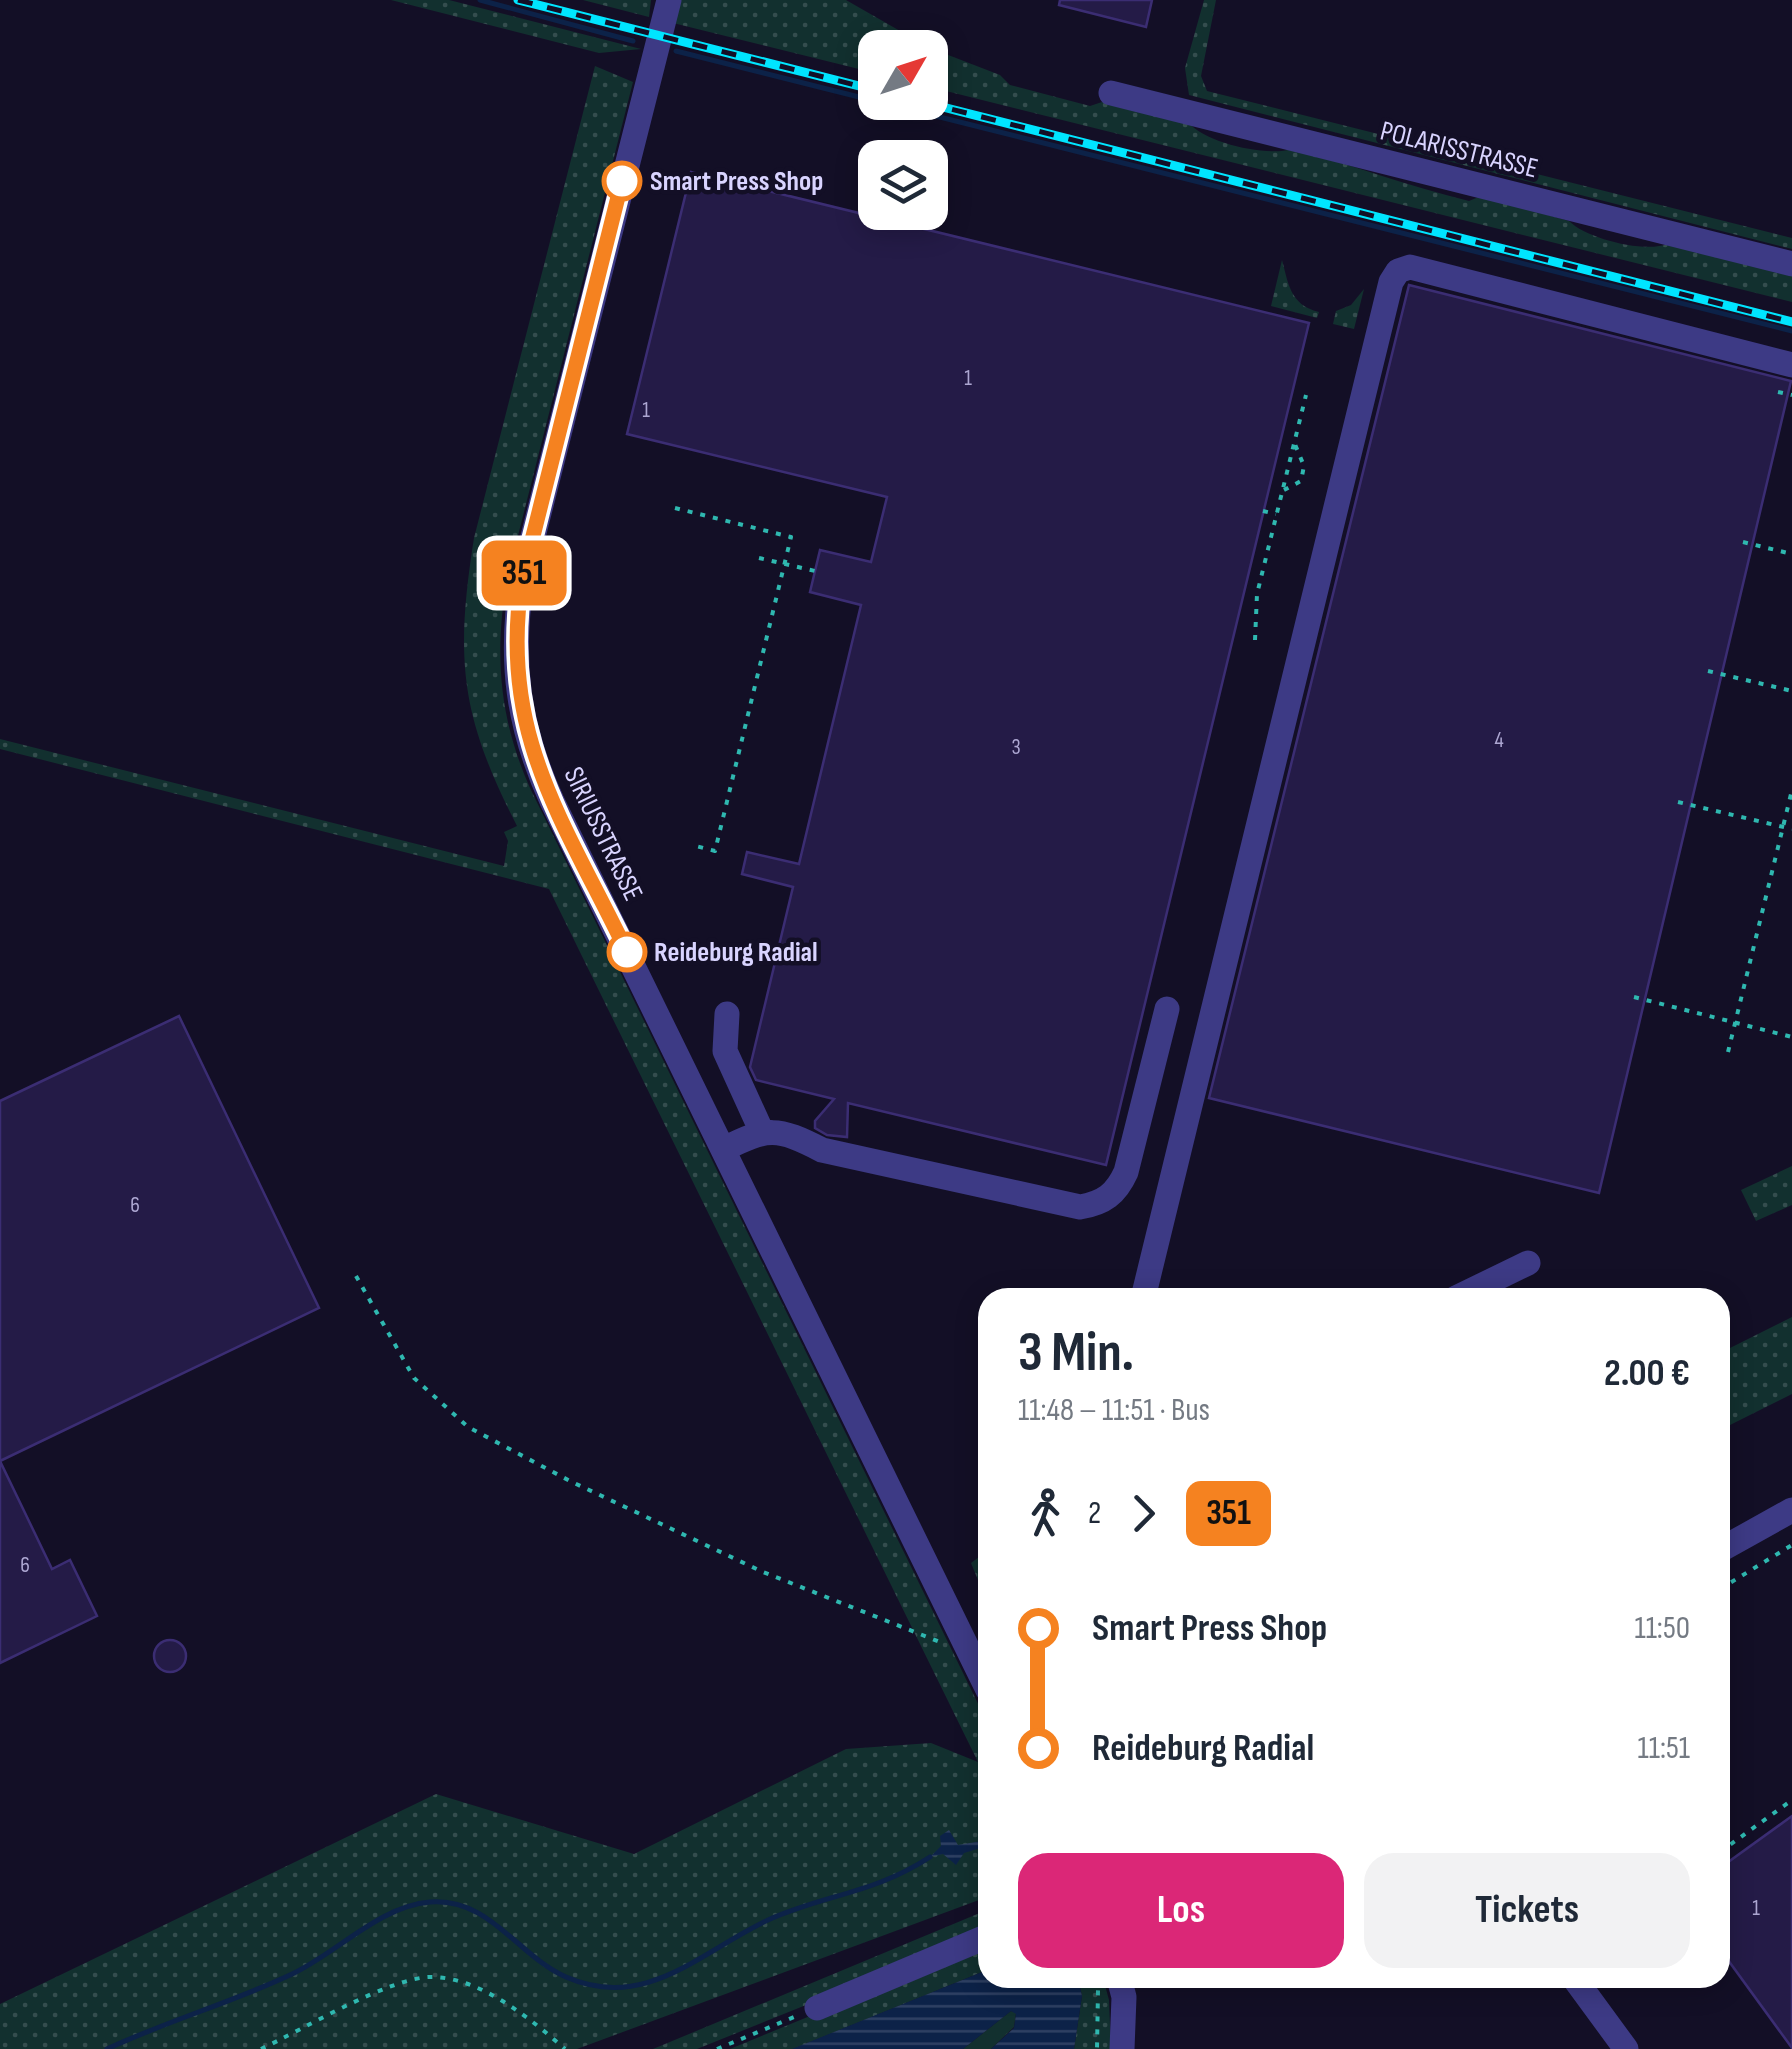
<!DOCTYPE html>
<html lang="de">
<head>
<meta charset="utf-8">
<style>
  :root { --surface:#fff; --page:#f2f2f3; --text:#1f2937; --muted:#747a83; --accent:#db2777 }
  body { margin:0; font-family:"Sofia Sans Condensed",sans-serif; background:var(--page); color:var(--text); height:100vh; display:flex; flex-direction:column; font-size:38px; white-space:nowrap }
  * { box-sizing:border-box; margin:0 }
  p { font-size:32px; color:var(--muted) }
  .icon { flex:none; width:55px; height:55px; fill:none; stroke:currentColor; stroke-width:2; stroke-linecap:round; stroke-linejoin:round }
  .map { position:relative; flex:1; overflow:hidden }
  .side { position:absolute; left:978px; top:1288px; width:752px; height:700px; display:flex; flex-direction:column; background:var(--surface); border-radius:30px; box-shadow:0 5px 25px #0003 }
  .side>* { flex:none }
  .badge { padding:0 20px; border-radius:15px; font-size:35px; line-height:65px }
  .needle { width:65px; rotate:51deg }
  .fabs { position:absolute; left:858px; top:30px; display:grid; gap:20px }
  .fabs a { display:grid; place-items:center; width:90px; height:90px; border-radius:20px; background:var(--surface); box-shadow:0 5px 25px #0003; font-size:50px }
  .map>.badge { position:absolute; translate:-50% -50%; box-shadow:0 0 0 5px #fff }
  .legs { display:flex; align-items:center; gap:15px; height:110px; padding:0 40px; font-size:32px }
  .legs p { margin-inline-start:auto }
  .overview { display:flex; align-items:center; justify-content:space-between; height:170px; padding:0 40px }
  h1 { font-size:55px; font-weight:700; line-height:75px }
  .action { display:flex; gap:20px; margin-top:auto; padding:20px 40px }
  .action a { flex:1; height:115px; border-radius:30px; background:var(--accent); color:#fff; font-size:40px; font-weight:700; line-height:115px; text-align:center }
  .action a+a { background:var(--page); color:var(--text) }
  ul { padding:0 40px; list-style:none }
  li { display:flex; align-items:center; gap:35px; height:120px; font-size:38px }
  li i { display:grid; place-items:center; width:15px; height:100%; margin:0 12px; background:currentColor }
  li i::after { content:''; width:25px; height:25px; margin:-12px; border:8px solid; border-radius:50%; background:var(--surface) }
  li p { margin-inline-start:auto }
  li:first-child i { background:linear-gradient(#0000 50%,currentColor 0) }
  li:last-child i { background:linear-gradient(currentColor 50%,#0000 0) }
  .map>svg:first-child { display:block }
  .grass { fill:url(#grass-dots) }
  .forest { fill:url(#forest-crowns) }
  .water { fill:url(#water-rules) }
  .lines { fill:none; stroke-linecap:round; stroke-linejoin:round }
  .stream { stroke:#0c2248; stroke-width:5 }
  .building { fill:#241b47; stroke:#3b2d73; stroke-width:2.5 }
  .path { stroke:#2fb8b0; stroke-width:4; stroke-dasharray:5 8; stroke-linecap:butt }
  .minor { stroke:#3d3a85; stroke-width:25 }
  .rail-casing { stroke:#00e5ff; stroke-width:9 }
  .rail { stroke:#130f26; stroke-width:5; stroke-dasharray:15; stroke-linecap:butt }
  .line-1-casing { stroke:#fff; stroke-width:22 }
  .line-1 { stroke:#f58220; stroke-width:15 }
  .stop-1-dot { fill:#fff; stroke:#f58220; stroke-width:5 }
  .labels { text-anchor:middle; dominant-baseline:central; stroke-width:9; stroke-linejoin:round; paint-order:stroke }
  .number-label { font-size:22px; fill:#aca6d1 }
  .street-label { font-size:28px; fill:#d9d4ff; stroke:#130f26 }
  .stop-label { font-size:28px; font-weight:bold; fill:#d9d4ff; stroke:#130f26; text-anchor:start }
</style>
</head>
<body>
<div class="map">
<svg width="1792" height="2049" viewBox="0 0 1792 2049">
  <defs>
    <pattern id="grass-dots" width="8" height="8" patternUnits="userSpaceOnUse" patternTransform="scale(2.5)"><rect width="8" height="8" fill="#12302f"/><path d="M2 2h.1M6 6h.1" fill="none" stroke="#344d4e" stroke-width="1.8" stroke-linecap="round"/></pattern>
    <pattern id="forest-crowns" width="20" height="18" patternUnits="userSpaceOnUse" patternTransform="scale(2.5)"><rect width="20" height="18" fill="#12302f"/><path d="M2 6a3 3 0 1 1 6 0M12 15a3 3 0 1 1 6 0" fill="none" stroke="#344d4e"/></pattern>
    <pattern id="water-rules" width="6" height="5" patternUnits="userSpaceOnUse" patternTransform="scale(2.5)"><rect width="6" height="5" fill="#0c2248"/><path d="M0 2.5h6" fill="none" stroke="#2f4163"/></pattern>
  </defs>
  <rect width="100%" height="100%" fill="#130f26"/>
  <!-- grass -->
  <path class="grass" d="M391 0H449L641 49 599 53Z
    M583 0H651L649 17Z
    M679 0H846L928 47 875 48V73L673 23Z
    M1204 0H1216L1201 76 1207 91 1792 238V249L1189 95 1185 68Z
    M930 48 1000 75 1010 85 1090 106 1105 101 1189 123C1206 143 1267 157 1292 149 1354 165 1407 186 1469 201L1481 196 1569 221C1587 239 1644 253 1668 244L1792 275V302L930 87Z
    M595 66 633 82 507 579C494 654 499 718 530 788L987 1722V1897L577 2049H0V2004L436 1794 634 1854 846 1749 931 1743 978 1762 549 889 0 749V739L504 866 508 841 504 832 517 826C460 715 455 659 474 538Z
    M1282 260C1288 281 1289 305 1319 312L1317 318 1271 306Z
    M1364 289 1354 329 1333 324 1336 311 1351 305Z
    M1792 1166V1205L1756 1221 1741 1190Z
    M1792 1317V1394L1720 1430V1353Z
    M987 1551V1602L971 1563Z
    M987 1910V1932L697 2049H653Z
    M987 1943V1970L793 2049H730Z
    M1078 1978H1103L1109 2000 1111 2049H1074L1082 1996Z"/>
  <!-- forest -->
  <path class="forest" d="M1011 2011 1016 2013 1014 2027 991 2049H963Z"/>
  <!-- water -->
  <path class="water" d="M949 1830 958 1845 987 1840V1846L964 1853 956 1865 943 1854 930 1857 941 1846 940 1836Z
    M987 1970 988 1978H1078L1082 1996 1074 2049H991L1014 2028 1016 2014 1011 2011 963 2049H792Z"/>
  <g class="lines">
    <!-- stream -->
    <path class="stream" d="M480 0 633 41
      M676 51 875 101
      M880 102 1792 331
      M107 2049C167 2021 230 2003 290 1975 336 1954 379 1906 430 1902 489 1897 518 1956 566 1977 646 2012 701 1951 768 1920 826 1894 873 1894 930 1857"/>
  </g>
  <!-- building -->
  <path class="building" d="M1060 0H1152L1146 27 1059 5Z
    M691 172 1309 323 1106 1165 848 1103 847 1137 827 1135 815 1128V1121L834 1099 756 1080 750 1067 793 887 742 874 747 852 799 864 861 605 810 592 820 550 871 562 887 497 627 434Z
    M1409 285 1791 381 1599 1193 1209 1098Z
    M179 1016 319 1308 0 1461V1101Z
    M0 1461 52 1569 70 1560 97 1616 0 1663Z
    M154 1656a16 16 0 1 1 32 0a16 16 0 1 1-32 0Z
    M1792 1816V2048L1720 1949V1868Z"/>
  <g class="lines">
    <!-- path -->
    <path class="path" d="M1778 392 1792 395
      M1284 490 1301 481 1304 466 1294 442
      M675 508 791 537 715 851 692 845
      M1263 511 1276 514
      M1743 542 1792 554
      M759 558 815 571
      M1255 640 1257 594 1306 395
      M1708 671 1792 691
      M1678 802 1792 829
      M1634 997 1792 1037
      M1728 1052 1792 790
      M356 1276 414 1378 468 1427 570 1481 763 1572 940 1642
      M1720 1589 1792 1545
      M1720 1852 1792 1800
      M1094 1978 1098 1990 1097 2049
      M261 2049C302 2030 390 1977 431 1977 480 1977 531 2019 565 2049
      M717 2049 799 2015"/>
    <!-- minor -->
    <path class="minor" d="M669 0 522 580C509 661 518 727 552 801L988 1690
      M1111 93 1792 264
      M727 1014 725 1051 761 1130
      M724 1149C768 1127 777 1127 822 1150L1080 1207C1104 1203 1116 1194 1126 1172L1167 1009
      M1143 1298 1391 282 1398 271 1410 267 1792 365
      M1456 1298 1528 1263
      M1720 1550 1792 1510
      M1119 1978 1124 1997 1122 2049
      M1574 1978 1626 2049
      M817 2008 988 1936"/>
    <defs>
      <path id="rail" d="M518 0 875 90
        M923 102 1792 322"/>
    </defs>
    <!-- rail casing -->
    <use href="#rail" class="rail-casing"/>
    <!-- rail -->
    <use href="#rail" class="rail"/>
  </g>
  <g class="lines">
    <defs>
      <path id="line-1" d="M622 181 522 580C498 734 564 821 627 952"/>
    </defs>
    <!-- line-1 casing -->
    <use href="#line-1" class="line-1-casing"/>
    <!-- line-1 -->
    <use href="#line-1" class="line-1"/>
  </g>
  <!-- markers -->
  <g class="stop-1-dot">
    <circle cx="622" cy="181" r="18"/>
    <circle cx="627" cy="952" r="18"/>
  </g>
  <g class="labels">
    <!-- number labels -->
    <g class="number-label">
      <text x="968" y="378">1</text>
      <text x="646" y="410">1</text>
      <text x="1499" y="740">4</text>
      <text x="1016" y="747">3</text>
      <text x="135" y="1205">6</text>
      <text x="25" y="1565">6</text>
      <text x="1756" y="1908">1</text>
    </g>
    <!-- street labels -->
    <g class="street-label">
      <text transform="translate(1459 150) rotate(14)">POLARISSTRASSE</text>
      <text transform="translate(603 834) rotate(64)">SIRIUSSTRASSE</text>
    </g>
    <!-- stop labels -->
    <g class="stop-label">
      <text x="650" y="181">Smart Press Shop</text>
      <text x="654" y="952">Reideburg Radial</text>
    </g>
  </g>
</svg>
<div class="fabs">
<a><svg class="needle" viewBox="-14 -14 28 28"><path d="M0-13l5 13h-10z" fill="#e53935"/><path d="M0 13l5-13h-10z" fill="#747a83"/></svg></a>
<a><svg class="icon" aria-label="layers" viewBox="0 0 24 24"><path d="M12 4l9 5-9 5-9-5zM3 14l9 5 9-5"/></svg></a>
</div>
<b class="badge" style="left:524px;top:573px;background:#f58220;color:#111">351</b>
<section class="side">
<div class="overview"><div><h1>3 Min.</h1><p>11:48 – 11:51 · Bus</p></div><b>2.00 €</b></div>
<div class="legs"><svg class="icon" aria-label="walk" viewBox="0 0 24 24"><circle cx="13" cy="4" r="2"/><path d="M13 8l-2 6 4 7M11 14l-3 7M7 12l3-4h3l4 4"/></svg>2<svg class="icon" aria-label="forward" viewBox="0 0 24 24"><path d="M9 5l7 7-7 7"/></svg><b class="badge" style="background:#f58220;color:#111">351</b></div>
<ul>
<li><i style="color:#f58220"></i><b>Smart Press Shop</b><p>11:50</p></li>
<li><i style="color:#f58220"></i><b>Reideburg Radial</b><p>11:51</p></li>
</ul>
<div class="action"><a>Los</a><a>Tickets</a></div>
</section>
</div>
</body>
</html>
